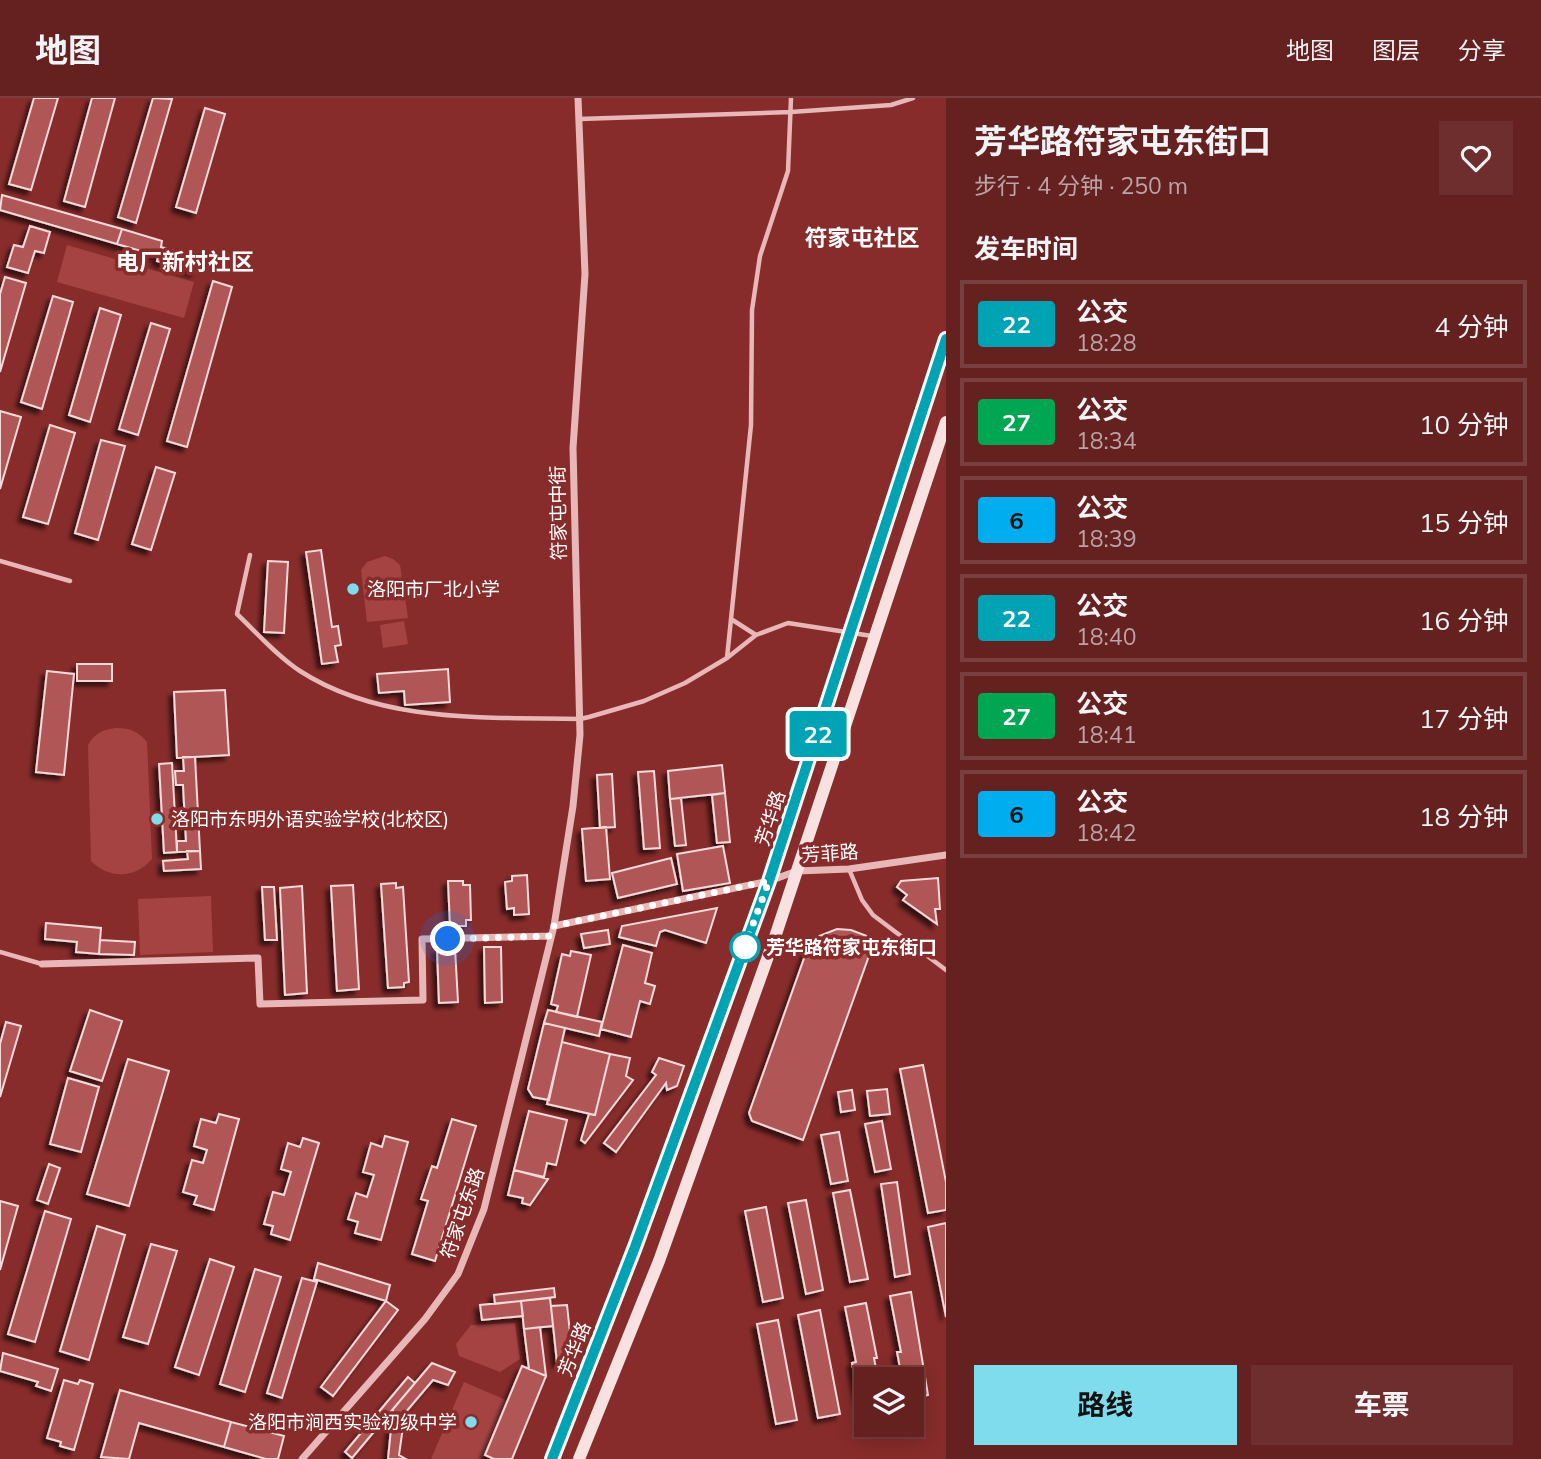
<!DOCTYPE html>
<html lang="zh">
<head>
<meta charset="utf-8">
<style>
  :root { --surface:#652120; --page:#6d2e2d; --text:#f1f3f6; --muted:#bca3a5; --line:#793e3e; --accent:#7fdced }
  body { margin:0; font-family:Mulish,"Noto Sans SC",sans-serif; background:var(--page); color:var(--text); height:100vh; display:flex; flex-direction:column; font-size:26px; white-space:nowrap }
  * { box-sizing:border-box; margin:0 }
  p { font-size:23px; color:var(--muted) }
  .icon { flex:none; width:38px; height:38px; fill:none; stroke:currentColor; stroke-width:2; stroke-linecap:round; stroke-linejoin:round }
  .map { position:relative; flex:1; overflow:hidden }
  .details { display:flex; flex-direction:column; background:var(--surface); width:595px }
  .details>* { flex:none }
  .badge { padding:0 14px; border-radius:5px; font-size:24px; line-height:46px }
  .buttons { position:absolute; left:854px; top:1269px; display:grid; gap:14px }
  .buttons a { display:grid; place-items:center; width:70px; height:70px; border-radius:0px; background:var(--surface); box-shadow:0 4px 18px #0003,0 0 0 2px var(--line); font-size:35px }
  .you { position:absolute; width:35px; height:35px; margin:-18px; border:5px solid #fff; border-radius:50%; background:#1a73e8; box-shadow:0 0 0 10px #1a73e833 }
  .map>.badge { position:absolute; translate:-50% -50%; box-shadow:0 0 0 4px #fff }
  h2 { padding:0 28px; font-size:26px; line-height:63px }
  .round { display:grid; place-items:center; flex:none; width:74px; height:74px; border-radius:0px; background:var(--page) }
  .head { display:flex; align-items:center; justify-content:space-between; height:119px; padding:0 28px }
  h1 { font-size:33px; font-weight:700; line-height:52px }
  .button { display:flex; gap:14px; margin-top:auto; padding:14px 28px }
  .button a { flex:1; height:80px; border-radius:0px; background:var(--accent); color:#111; font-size:28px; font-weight:700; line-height:80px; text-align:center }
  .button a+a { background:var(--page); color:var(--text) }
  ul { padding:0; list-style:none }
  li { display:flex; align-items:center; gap:21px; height:88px; margin:0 14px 10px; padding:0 14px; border:4px solid var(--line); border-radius:0px }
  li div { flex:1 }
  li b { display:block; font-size:26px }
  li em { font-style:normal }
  li .badge { min-width:77px; font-weight:700; text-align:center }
  header { display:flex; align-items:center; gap:42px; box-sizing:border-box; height:98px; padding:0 35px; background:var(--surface); border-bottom:2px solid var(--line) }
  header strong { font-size:33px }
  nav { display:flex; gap:38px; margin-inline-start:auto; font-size:24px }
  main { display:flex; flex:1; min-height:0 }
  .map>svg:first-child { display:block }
  .green { fill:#a54343 }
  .building { fill:#b05757; stroke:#f6dada; stroke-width:2; filter:url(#shadow) }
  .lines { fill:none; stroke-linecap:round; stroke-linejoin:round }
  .lane { stroke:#e8b7b7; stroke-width:4.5 }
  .street { stroke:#e8b7b7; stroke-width:7 }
  .secondary { stroke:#f7e1e1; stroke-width:12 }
  .line-casing { stroke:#fff; stroke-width:16 }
  .line { stroke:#00a3b4; stroke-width:10 }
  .walk { stroke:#fff; stroke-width:7; stroke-dasharray:0 12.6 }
  .poi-dot { fill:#7fdced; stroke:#872c2b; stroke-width:2.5 }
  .stop-dot { fill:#fff; stroke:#00a3b4; stroke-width:3.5 }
  .labels { text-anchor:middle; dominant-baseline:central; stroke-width:7; stroke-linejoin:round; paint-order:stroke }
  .street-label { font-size:19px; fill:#fff; stroke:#872c2b }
  .poi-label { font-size:19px; fill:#fff; stroke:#872c2b; text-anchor:start }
  .stop-label { font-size:19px; font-weight:bold; fill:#fff; stroke:#872c2b; text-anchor:start }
  .quarter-label { font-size:23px; font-weight:bold; fill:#fff; stroke:#872c2b }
</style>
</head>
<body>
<header>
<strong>地图</strong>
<nav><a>地图</a><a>图层</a><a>分享</a></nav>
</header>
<main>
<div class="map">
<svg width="946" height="1361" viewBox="0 0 946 1361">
  <defs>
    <filter id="shadow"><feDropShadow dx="-4.5" dy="4.5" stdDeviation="2" flood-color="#0009"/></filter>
  </defs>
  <rect width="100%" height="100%" fill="#872c2b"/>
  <!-- green -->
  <path class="green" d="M67 147 194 184 184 220 57 184Z
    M385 458 393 461 400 467 408 520 367 524 361 472 367 464Z
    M404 523 408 546 383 550 380 527Z
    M116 630C130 630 138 633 147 644L152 761C135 781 109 781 91 763L88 647C95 635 102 632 116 630Z
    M211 798 213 854 140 857 138 801Z
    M515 1225 520 1261 500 1274 459 1258 456 1246 471 1227Z
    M464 1284 508 1303 483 1361H431Z"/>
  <!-- building -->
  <path class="building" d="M34 0H58L31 92 9 86Z
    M92 0H115L85 109 64 103Z
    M153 0 172 1 136 125 118 119Z
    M205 10 225 16 196 115 176 109Z
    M2 97 122 131 117 146 0 112Z
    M30 128 50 134 44 155 35 153 28 175 7 169 14 147 23 149Z
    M122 131 162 143 161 149 199 160 195 174 157 163 158 158 117 146Z
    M5 179 26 185 0 274V196Z
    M213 183 232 189 187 349 167 343Z
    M53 198 73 204 42 311 21 304Z
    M100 210 121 217 90 324 69 317Z
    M151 225 170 231 138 337 119 331Z
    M0 313 21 319 0 391Z
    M50 327 75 335 48 426 23 419Z
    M101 342 125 348 98 442 75 435Z
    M156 369 175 375 151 452 132 446Z
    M321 452 332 529 338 528 341 547 335 548 338 564 322 566 306 454Z
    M268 463 288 464 284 535 264 534Z
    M77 566H112V583H77Z
    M448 571 450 604 405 607 404 593 379 595 377 576Z
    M47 573 74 576 64 677 36 674Z
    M225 592 229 657 177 660 174 594Z
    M183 659H195L200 753 177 754V743H186L183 687H176L175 673H184Z
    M172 665 177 754 164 755 159 666Z
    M722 667 725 695 670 701 668 673Z
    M654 673 660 750 644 751 638 674Z
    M612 676 615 729 600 730 597 677Z
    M725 695 730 744 717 745 712 697Z
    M681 700 686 747 675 748 670 701Z
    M606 729 610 781 586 783 582 731Z
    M723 748 730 785 683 793 677 756Z
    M187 753H200L201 771 164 773 163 763 188 761Z
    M671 760 677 786 618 800 612 775Z
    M527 777 529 816 514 817V810L507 811 505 784 512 783V778Z
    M938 780 940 811H935L937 826 903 802 907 797 897 789 901 783Z
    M448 783H463V787H470L471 822H466V828H450Z
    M396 785V790L403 789 409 884 404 885V889L388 890 381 786Z
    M353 787 359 891 337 893 331 788Z
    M302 788 307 895 285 897 280 790Z
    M262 789H274L277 842H265Z
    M717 810 706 845 665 832 660 834 656 848 619 839 622 828Z
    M46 825 101 830 99 856 76 854 77 844 45 841Z
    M837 831 851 832 875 841 803 1042 752 1023 749 1015 807 852 819 838Z
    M608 832 610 846 584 850 581 836Z
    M100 842 135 844 134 857 99 856Z
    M623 847 652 855 645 885 655 888 650 906 640 903 631 939 601 931Z
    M484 849H501L502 904 485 905Z
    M455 850 458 904 439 905 437 851Z
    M571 853 591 857 577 919 556 914 558 908 551 906 562 856 570 858Z
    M90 912 122 923 102 983 70 973Z
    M548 912 602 924 599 938 544 925Z
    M6 924 21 928 0 999V946Z
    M544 925 565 930 549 1002 533 999 528 991Z
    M562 944 610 956 595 1017 547 1006Z
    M610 956 630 960 626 978 633 982 585 1045 581 1042 589 1016 595 1017Z
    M659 960 684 968 677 988 667 992 666 985 616 1054 604 1045 656 977 652 974Z
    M128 961 169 973 129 1108 87 1096Z
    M923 967 946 1084V1112L928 1115 900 971Z
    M68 980 99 989 81 1054 50 1046Z
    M887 991 890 1016 870 1018 867 993Z
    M852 992 855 1012 841 1014 838 994Z
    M529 1013 567 1022 556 1067 547 1065 544 1079 514 1072Z
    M219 1016 239 1021 214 1112 194 1106 197 1098 183 1094 192 1062 203 1065 207 1052 194 1048 201 1021 216 1025Z
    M452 1021 476 1028 435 1163 412 1156 428 1103 421 1101 432 1068 437 1070Z
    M882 1023 891 1071 875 1074 865 1026Z
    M839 1034 848 1083 831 1086 821 1037Z
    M385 1038 408 1044 381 1142 355 1135 358 1124 348 1121 356 1095 367 1099 374 1077 363 1074 371 1045 382 1049Z
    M303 1040 319 1045 290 1142 271 1136 273 1128 264 1126 273 1094 284 1097 291 1074 281 1071 288 1045 300 1049Z
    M49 1066 60 1070 48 1106 37 1102Z
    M514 1072 548 1081 530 1107 522 1105 523 1100 508 1097Z
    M897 1084 910 1176 895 1179 881 1086Z
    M850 1092 868 1181 850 1184 833 1095Z
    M806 1102 823 1192 806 1196 788 1105Z
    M0 1103 18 1108 0 1172Z
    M766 1109 783 1200 763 1204 745 1113Z
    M45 1113 71 1121 35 1244 8 1236Z
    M946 1125V1219L928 1129Z
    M97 1128 125 1137 89 1262 60 1253Z
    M151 1146 177 1153 148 1246 123 1239Z
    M210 1161 234 1169 199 1277 175 1269Z
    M318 1165 390 1187 386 1203 314 1181Z
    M255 1171 281 1179 245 1294 220 1286Z
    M302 1180 317 1184 282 1300 267 1295Z
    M554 1190 555 1199 495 1206 494 1197Z
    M911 1194 928 1297 912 1301V1281H902L897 1254H901L890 1198Z
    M550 1200 553 1228 524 1231 521 1203Z
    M386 1203 398 1212 333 1298 321 1289Z
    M521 1203 523 1218 482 1222 480 1207Z
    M866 1205 877 1260H874L878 1281H866V1311L861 1312 852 1265 856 1264 845 1209Z
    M567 1207 573 1263 557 1265 551 1208Z
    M820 1212 840 1316 818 1320 798 1217Z
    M778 1222 797 1322 776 1326 757 1226Z
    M540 1229 546 1278 529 1271 524 1231Z
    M3 1255 58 1271 51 1293 36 1288 38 1284 0 1273Z
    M432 1265 455 1274 448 1287 433 1282 405 1315 399 1357 406 1361H388L393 1311Z
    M522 1268 546 1278 512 1361H494L485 1357Z
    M408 1279 415 1285 352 1360 345 1354Z
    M64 1282 78 1286 80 1282 93 1286 74 1352 60 1348 61 1344 47 1340Z
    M120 1292 231 1324 224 1349 139 1325 129 1361 101 1359Z
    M231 1324 284 1338 278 1361H266L224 1349Z"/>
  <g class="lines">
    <!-- lane -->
    <path class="lane" d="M579 21 791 14 891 7 913 0
      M250 457 237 516C257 535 277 558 300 573 382 626 487 619 580 621L589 619 644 603 685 585 727 560 756 537 788 525 872 538
      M0 463 70 483
      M731 521 756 537
      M727 560 751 327 752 212 760 158 788 73 791 0
      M849 771 862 802 873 817 946 872
      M0 854 42 866"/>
    <!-- street -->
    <path class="street" d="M554 828 769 783 797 773 849 771 946 757
      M42 866 258 860 260 906 423 902 422 841 551 838
      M302 1361 425 1221 458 1176 484 1111 554 828 573 708 580 637 573 350 585 176 578 0"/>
    <!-- secondary -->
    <path class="secondary" d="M552 1361 635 1148 769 783 946 241
      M579 1361 659 1163 776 836 946 324"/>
  </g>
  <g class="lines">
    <defs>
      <path id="line" d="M552 1361 635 1149 769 783 946 241"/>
    </defs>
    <!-- line casing -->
    <use href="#line" class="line-casing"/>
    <!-- line -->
    <use href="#line" class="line"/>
    <!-- walk -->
    <path class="walk" d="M448 841 551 838 554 828 769 783 740 861 745 849"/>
  </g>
  <!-- markers -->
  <g class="poi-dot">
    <circle cx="353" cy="491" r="7"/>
    <circle cx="157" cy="721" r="7"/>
    <circle cx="471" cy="1324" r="7"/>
  </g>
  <circle class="stop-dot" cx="745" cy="849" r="14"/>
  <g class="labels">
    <!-- street labels -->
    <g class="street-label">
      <text transform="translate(558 415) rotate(-91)">符家屯中街</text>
      <text transform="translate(770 720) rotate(-72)">芳华路</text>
      <text transform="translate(830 755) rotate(-4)">芳菲路</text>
      <text transform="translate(462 1115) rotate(-71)">符家屯东路</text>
      <text transform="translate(574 1251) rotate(-69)">芳华路</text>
    </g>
    <!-- poi labels -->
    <g class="poi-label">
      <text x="367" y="491">洛阳市厂北小学</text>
      <text x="171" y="721">洛阳市东明外语实验学校(北校区)</text>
      <text x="457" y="1324" text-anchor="end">洛阳市涧西实验初级中学</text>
    </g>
    <!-- stop labels -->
    <g class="stop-label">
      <text x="766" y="849">芳华路符家屯东街口</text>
    </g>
    <!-- quarter labels -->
    <g class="quarter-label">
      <text x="862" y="139">符家屯社区</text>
      <text x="185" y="163">电厂新村社区</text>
    </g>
  </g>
</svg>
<div class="buttons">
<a><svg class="icon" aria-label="layers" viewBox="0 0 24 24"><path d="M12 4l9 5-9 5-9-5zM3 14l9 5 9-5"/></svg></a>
</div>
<div class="you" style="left:448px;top:841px"></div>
<b class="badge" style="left:818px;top:636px;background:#00a3b4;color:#fff">22</b>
</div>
<section class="details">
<div class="head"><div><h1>芳华路符家屯东街口</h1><p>步行 · 4 分钟 · 250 m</p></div><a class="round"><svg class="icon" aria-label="heart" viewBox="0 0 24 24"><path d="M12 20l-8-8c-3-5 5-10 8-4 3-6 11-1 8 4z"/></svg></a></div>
<h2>发车时间</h2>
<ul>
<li><span class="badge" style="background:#00a3b4;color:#fff">22</span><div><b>公交</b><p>18:28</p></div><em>4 分钟</em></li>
<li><span class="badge" style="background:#00a651;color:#fff">27</span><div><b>公交</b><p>18:34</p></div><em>10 分钟</em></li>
<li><span class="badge" style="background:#00aeef;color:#111">6</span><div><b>公交</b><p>18:39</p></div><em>15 分钟</em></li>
<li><span class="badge" style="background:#00a3b4;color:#fff">22</span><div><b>公交</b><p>18:40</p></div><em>16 分钟</em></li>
<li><span class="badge" style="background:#00a651;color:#fff">27</span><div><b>公交</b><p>18:41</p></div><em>17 分钟</em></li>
<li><span class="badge" style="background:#00aeef;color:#111">6</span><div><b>公交</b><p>18:42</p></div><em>18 分钟</em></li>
</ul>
<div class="button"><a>路线</a><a>车票</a></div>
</section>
</main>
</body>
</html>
